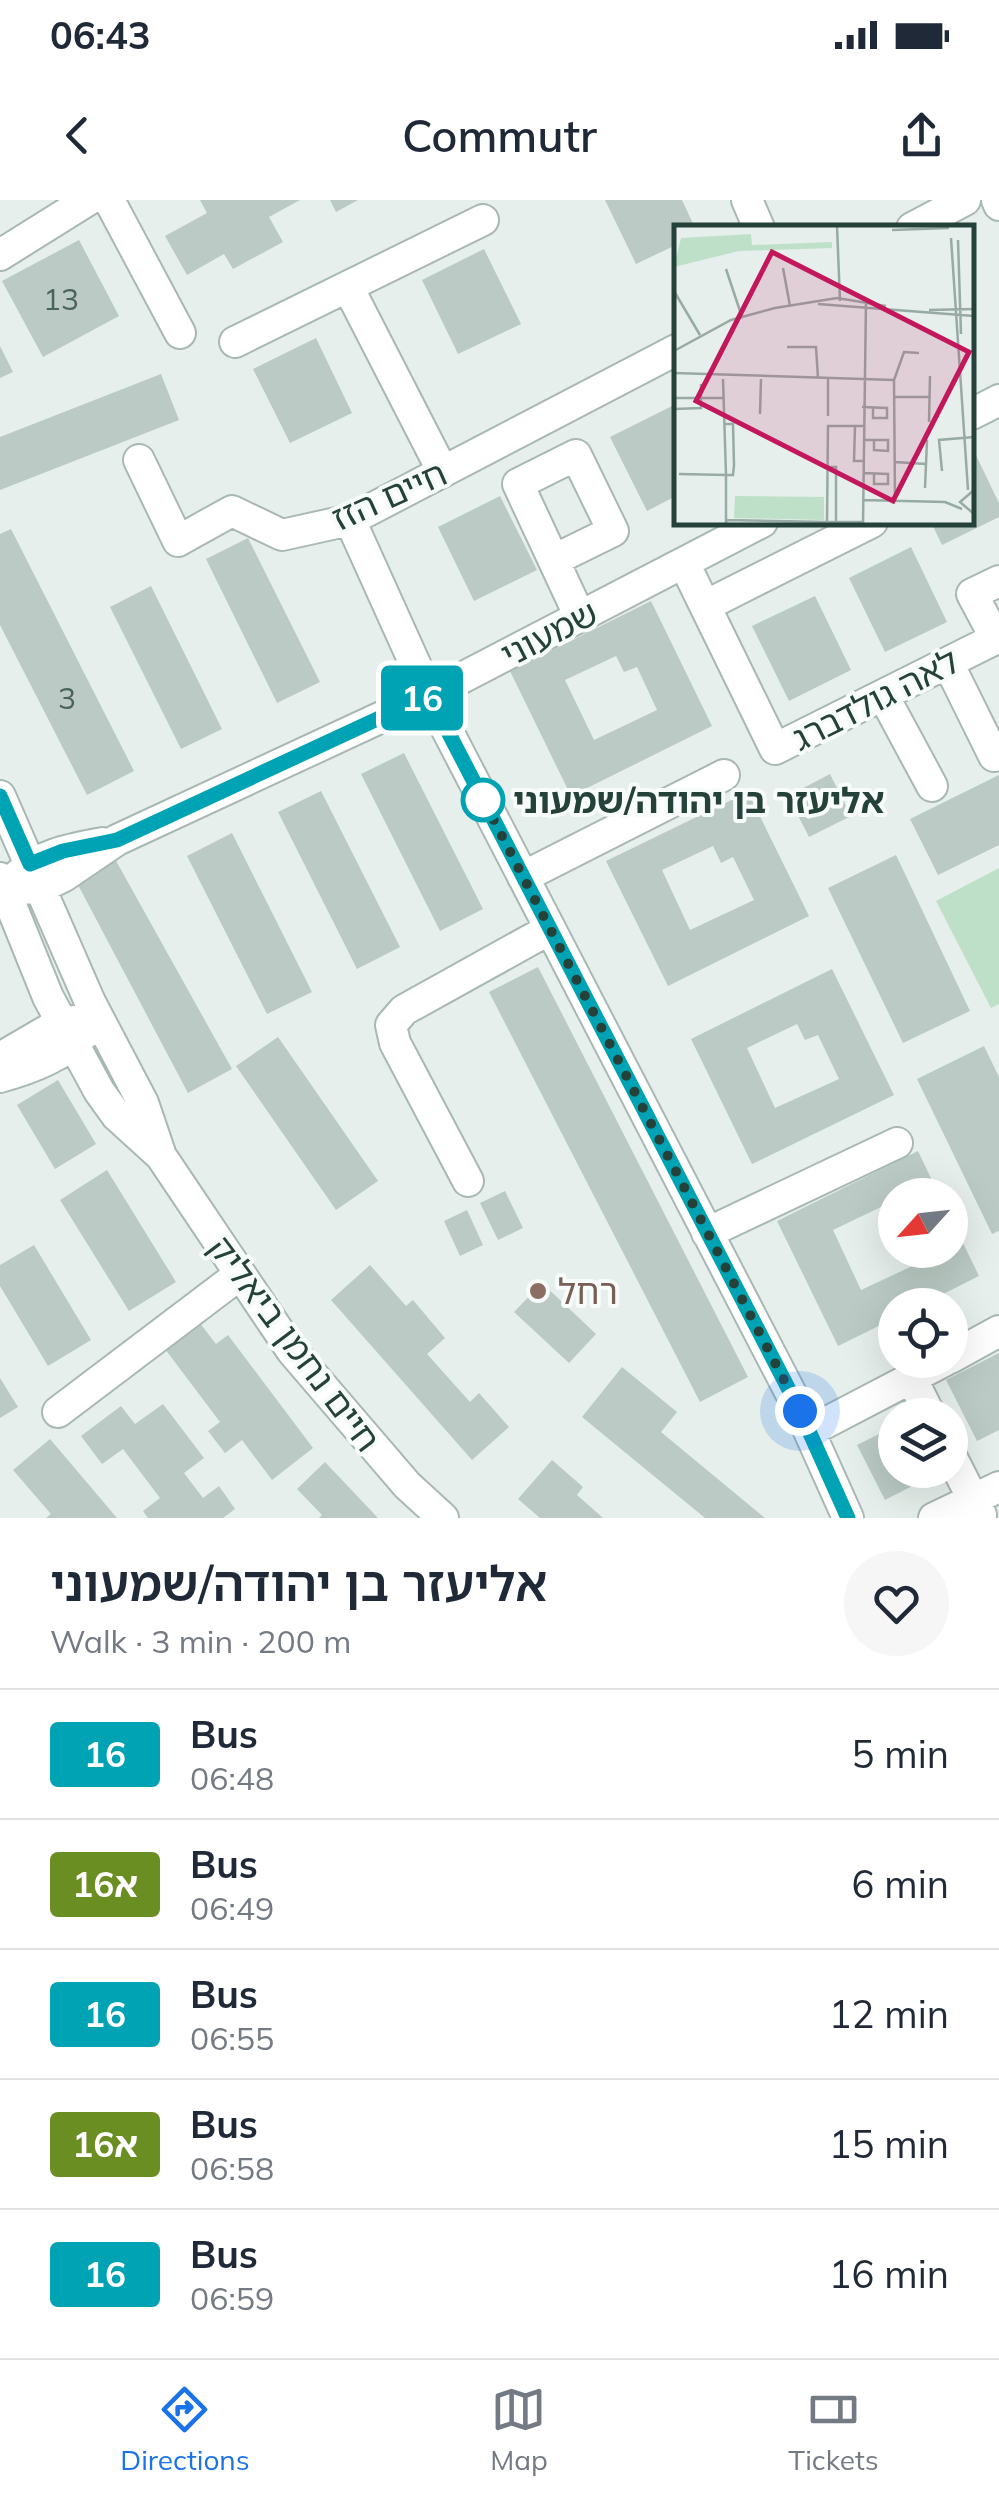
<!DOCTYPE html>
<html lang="en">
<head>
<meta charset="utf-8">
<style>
  :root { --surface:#fff; --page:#f6f6f7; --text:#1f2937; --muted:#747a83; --line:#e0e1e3; --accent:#1a73e8 }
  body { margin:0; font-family:Mulish,"Noto Sans Hebrew",sans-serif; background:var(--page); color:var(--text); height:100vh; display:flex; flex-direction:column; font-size:38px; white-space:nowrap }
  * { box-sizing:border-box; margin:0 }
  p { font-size:32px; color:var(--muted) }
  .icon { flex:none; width:55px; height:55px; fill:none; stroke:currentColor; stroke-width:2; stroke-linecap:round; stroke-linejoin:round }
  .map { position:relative; height:1318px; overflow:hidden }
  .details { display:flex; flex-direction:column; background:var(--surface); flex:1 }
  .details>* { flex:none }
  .badge { padding:0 20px; border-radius:8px; font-size:35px; line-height:65px }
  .needle { width:65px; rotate:243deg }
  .fabs { position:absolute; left:878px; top:978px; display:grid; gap:20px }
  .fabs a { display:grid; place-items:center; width:90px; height:90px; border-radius:50%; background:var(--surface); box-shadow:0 10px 40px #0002; font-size:50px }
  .you { position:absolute; width:50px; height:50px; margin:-25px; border:8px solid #fff; border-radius:50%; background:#1a73e8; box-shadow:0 0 0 15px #1a73e833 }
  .map>.badge { position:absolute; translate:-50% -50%; box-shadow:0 0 0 5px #fff }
  .round { display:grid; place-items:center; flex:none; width:105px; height:105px; border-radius:52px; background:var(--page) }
  .summary { display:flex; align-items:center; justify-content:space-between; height:170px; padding:0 50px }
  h1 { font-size:48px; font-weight:600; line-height:75px }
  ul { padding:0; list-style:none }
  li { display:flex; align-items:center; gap:30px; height:130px; padding:0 50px; border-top:2px solid var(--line) }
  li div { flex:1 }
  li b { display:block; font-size:38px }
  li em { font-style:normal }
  li .badge { min-width:110px; font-weight:700; text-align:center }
  .status { display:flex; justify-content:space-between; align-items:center; height:70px; padding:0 50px; background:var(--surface); direction:ltr }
  .status svg { height:28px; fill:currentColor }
  header { display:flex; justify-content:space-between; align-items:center; height:130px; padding:0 50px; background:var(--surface); font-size:45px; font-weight:600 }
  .tabs { display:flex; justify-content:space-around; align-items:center; height:140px; border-top:2px solid var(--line); background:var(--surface); font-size:28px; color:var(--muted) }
  .tabs a { display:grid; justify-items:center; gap:5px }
  .tabs .active { color:var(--accent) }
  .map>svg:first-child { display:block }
  .green { fill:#bfe0c8 }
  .building { fill:#bbcac4; fill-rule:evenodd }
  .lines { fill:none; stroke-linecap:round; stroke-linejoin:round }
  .minor-casing { stroke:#a8b8b2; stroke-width:34 }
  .minor { stroke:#fff; stroke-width:30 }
  .line-casing { stroke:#fff; stroke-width:22 }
  .line { stroke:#00a3b4; stroke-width:15 }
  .walk { stroke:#24423a; stroke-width:10; stroke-dasharray:0 18 }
  .stop-dot { fill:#fff; stroke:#00a3b4; stroke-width:5 }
  .education-dot { fill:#8d6e63; stroke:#f7fbf9; stroke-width:4 }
  .labels { text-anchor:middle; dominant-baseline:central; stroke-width:8; stroke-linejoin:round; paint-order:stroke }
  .number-label { font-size:30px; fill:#4a645c }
  .street-label { font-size:35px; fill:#24423a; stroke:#f7fbf9 }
  .stop-label { font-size:35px; font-weight:bold; fill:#24423a; stroke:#f7fbf9; text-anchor:start }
  .education-label { font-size:35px; fill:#785e54; stroke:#f7fbf9; text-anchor:start }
  .inset-road { fill:none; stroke:#98aaa4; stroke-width:2.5 }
  .view { fill:#c2185b; fill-opacity:0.15; stroke:#c2185b; stroke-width:5 }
  .inset-edge { fill:none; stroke:#24423a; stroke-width:5 }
</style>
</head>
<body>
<div class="status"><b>06:43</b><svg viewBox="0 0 49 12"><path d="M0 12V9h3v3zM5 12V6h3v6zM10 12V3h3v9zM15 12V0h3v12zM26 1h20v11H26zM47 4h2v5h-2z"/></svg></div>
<header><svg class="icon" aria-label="back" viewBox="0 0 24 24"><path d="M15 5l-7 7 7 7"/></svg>Commutr<svg class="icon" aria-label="share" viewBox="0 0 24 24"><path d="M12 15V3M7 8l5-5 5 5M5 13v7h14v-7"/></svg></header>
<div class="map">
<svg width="999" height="1318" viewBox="0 0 999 1318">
  <rect width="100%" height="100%" fill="#e6efeb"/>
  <!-- green -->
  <path class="green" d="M999 668V804L991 808 936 701Z"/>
  <!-- building -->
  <path class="building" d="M200 0H300L269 17 283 42 233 69 224 54 187 75 165 36 207 13Z
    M330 0H358L336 12Z
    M605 0H682L695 28H676V45L636 64Z
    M79 40 119 116 43 157 2 81Z
    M484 49 521 124 458 154 422 80Z
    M316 138 352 213 290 243 253 169Z
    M0 146 13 172 0 178Z
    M161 174 179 220 0 290V237Z
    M672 206 676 214V296L647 311 610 237Z
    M972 247 999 303V317L942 345 931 322H972Z
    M500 296 537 370 474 401 438 327Z
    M11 329 134 571 87 595 0 425V334Z
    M248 338 320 482 277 503 206 359Z
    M911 347 947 422 885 452 849 378Z
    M151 386 222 529 181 549 110 407Z
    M815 396 851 470 789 501 752 426Z
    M651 401 712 526 571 596 510 471ZM616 456 624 472 637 467 657 510 594 540 565 480Z
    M404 553 483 709 440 731 361 574Z
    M830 574 851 616 809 637 788 596Z
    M999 575V645L938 675 910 619Z
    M321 591 400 747 357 769 278 612Z
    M748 592 809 716 668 786 606 661ZM713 646 721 663 733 657 754 700 690 730 662 670Z
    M232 633 312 792 267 814 187 656Z
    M896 655 970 811 903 843 828 688Z
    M115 659 232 869 188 893 77 683Z
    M538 767 748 1177 700 1202 489 792Z
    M832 769 894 895 752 964 691 839ZM797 824 805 840 818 835 839 879 775 908 747 848Z
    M278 837 378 981 336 1010 236 866Z
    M984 846 999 877V1031L992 1034 917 879Z
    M58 880 96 944 55 969 17 905Z
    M918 951 939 995H895V1021L891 1022 883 1006 833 1030 861 1090 925 1060 920 1050H950V1016L979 1076 921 1105H895V1118L838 1146 777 1021Z
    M107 970 176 1082 129 1111 60 1000Z
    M505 991 523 1028 498 1040 480 1003Z
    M467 1010 483 1045 460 1056 444 1021Z
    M34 1045 91 1140 48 1166 0 1086V1065Z
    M370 1065 406 1106 413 1100 445 1138 427 1154 470 1202 479 1193 509 1227 472 1260 331 1100Z
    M542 1083 596 1134 569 1163 514 1112Z
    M199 1122 216 1144 228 1135 313 1248 272 1280 242 1240 225 1253 208 1231 220 1222 165 1149Z
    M999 1153V1230L977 1241 946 1180Z
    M622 1167 677 1212 661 1232 765 1318H705L582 1217Z
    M0 1178 18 1207 0 1218Z
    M163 1204 204 1258 184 1273 203 1298 219 1286 235 1309 223 1318H148L143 1311 160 1298 123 1249 102 1264 81 1236 121 1206 135 1224Z
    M895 1226V1270H919L924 1280 885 1300 857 1245Z
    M50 1239 117 1318H46L51 1314 13 1270Z
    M552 1260 583 1287 577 1295 603 1318H540L518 1299Z
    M325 1262 378 1318H319L322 1315 297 1289Z"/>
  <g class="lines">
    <defs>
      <path id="minor" d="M109 0 180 133
        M747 0 759 28
        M997 0 999 5
        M912 28 965 0
        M0 55 88 0
        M348 87 443 272
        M235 142 483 20
        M972 214 999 200
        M139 260 178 341 232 311 282 335 350 320 676 150
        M350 320 429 495 800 1211 848 1318
        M556 359 613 331 576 255 518 284 580 417
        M684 363 775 549 999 437
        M705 406 872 322
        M996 439 972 394 999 381
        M948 463 994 556
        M883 495 932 586
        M0 596 90 802 143 903 160 953
        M17 676C40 654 72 649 103 643
        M523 677 724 575
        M0 678 48 797 99 891 117 916 161 956 292 1151 407 1285 443 1318
        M4 689 40 688 64 676 117 640 429 495 762 322
        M0 858 60 823 81 820
        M0 877C32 868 64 856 87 831
        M468 981 395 843 391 825 404 810 550 729
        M707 1033 897 943
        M950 1158 999 1131
        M912 1179 930 1215
        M58 1212 239 1075
        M810 1231 946 1160
        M950 1254 981 1315
        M934 1318 999 1287"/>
    </defs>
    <!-- minor casing -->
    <use href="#minor" class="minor-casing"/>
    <!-- minor -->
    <use href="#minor" class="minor"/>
  </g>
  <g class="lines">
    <defs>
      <path id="line" d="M0 596 30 664 63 651 117 640 429 495 800 1211 848 1318"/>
    </defs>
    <!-- line casing -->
    <use href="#line" class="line-casing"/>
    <!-- line -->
    <use href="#line" class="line"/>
    <!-- walk -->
    <path class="walk" d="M483 600 476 586 800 1211"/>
  </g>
  <!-- markers -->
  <circle class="stop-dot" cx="483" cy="600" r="20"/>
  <circle class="education-dot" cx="538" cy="1091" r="10"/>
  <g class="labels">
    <!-- number labels -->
    <g class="number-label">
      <text x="61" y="99">13</text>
      <text x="67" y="498">3</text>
    </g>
    <!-- street labels -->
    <g class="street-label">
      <text transform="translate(389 295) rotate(-24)">חיים הזז</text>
      <text transform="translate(549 433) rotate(-27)">שמעוני</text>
      <text transform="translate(875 499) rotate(-27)">לאה גולדברג</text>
      <text transform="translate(295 1143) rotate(53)">חיים נחמן ביאליק</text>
    </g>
    <!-- stop labels -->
    <g class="stop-label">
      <text x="513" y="600">אליעזר בן יהודה/שמעוני</text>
    </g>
    <!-- education labels -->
    <g class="education-label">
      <text x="558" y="1091">רחל</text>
    </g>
  </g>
  <!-- overview -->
  <g transform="translate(674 25)">
    <rect width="300" height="300" fill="#e6efeb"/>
    <path d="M77 9 78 20 158 17V23L65 26 0 42 7 13ZM61 271 150 272V295L60 293Z" fill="#bfe0c8"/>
    <path class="inset-road" d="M163 1 166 76M218 5 275 3M277 13 294 265M284 15 287 109M109 43 116 81M52 44 68 92M0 66 26 110M144 79 300 91M255 85 300 84M113 122H142L144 153M0 126 57 95 101 83 163 73 212 81M0 148 220 155M154 153V191M220 172H255M0 173H49M1 173V184L27 183V159M188 182 213 183V193H199V182M86 189 87 154M255 197 256 151M50 199H59L60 240 59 250H52V299M181 201 180 236H189M189 201H154L153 297H189M189 215H214V226L200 225V215M221 237 252 239M153 242H162V297M268 246 265 215 300 212M189 248 214 249V259H200V248M5 249 52 250 49 154M251 263 253 215M300 265 286 277 300 289M189 275 271 277 288 284M221 276 220 155 230 127 245 128M51 295 153 297M189 299 192 75"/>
    <path class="view" d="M98 27 295 127 219 276 22 176Z"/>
    <rect width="300" height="300" class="inset-edge"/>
  </g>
</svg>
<div class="fabs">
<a><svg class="needle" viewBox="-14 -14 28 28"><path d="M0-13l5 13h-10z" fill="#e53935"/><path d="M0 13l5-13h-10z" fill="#747a83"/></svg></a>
<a><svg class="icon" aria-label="locate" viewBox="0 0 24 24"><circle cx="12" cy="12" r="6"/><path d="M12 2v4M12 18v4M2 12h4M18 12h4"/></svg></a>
<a><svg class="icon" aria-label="layers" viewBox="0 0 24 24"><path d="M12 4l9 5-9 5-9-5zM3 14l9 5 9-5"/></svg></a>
</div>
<div class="you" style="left:800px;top:1211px"></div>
<b class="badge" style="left:422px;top:498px;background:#00a3b4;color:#fff">16</b>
</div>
<section class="details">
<div class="summary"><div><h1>אליעזר בן יהודה/שמעוני</h1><p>Walk · 3 min · 200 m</p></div><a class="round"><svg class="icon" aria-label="heart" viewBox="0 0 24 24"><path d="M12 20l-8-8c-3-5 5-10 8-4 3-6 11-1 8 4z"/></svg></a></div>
<ul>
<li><span class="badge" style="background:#00a3b4;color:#fff">16</span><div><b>Bus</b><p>06:48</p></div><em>5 min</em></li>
<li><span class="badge" style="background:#6b8e23;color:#fff">16א</span><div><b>Bus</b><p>06:49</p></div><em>6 min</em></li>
<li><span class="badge" style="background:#00a3b4;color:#fff">16</span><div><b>Bus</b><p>06:55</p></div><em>12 min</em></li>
<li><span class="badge" style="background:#6b8e23;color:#fff">16א</span><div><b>Bus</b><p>06:58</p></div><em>15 min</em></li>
<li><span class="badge" style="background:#00a3b4;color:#fff">16</span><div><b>Bus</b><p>06:59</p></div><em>16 min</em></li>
</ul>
</section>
<nav class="tabs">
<a class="active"><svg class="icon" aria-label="directions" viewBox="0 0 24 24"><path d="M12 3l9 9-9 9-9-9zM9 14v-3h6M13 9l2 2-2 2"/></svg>Directions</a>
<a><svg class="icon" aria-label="map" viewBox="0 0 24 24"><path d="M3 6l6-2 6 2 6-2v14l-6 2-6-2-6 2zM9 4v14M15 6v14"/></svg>Map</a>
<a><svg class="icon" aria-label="tickets" viewBox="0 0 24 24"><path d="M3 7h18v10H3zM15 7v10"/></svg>Tickets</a>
</nav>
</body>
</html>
